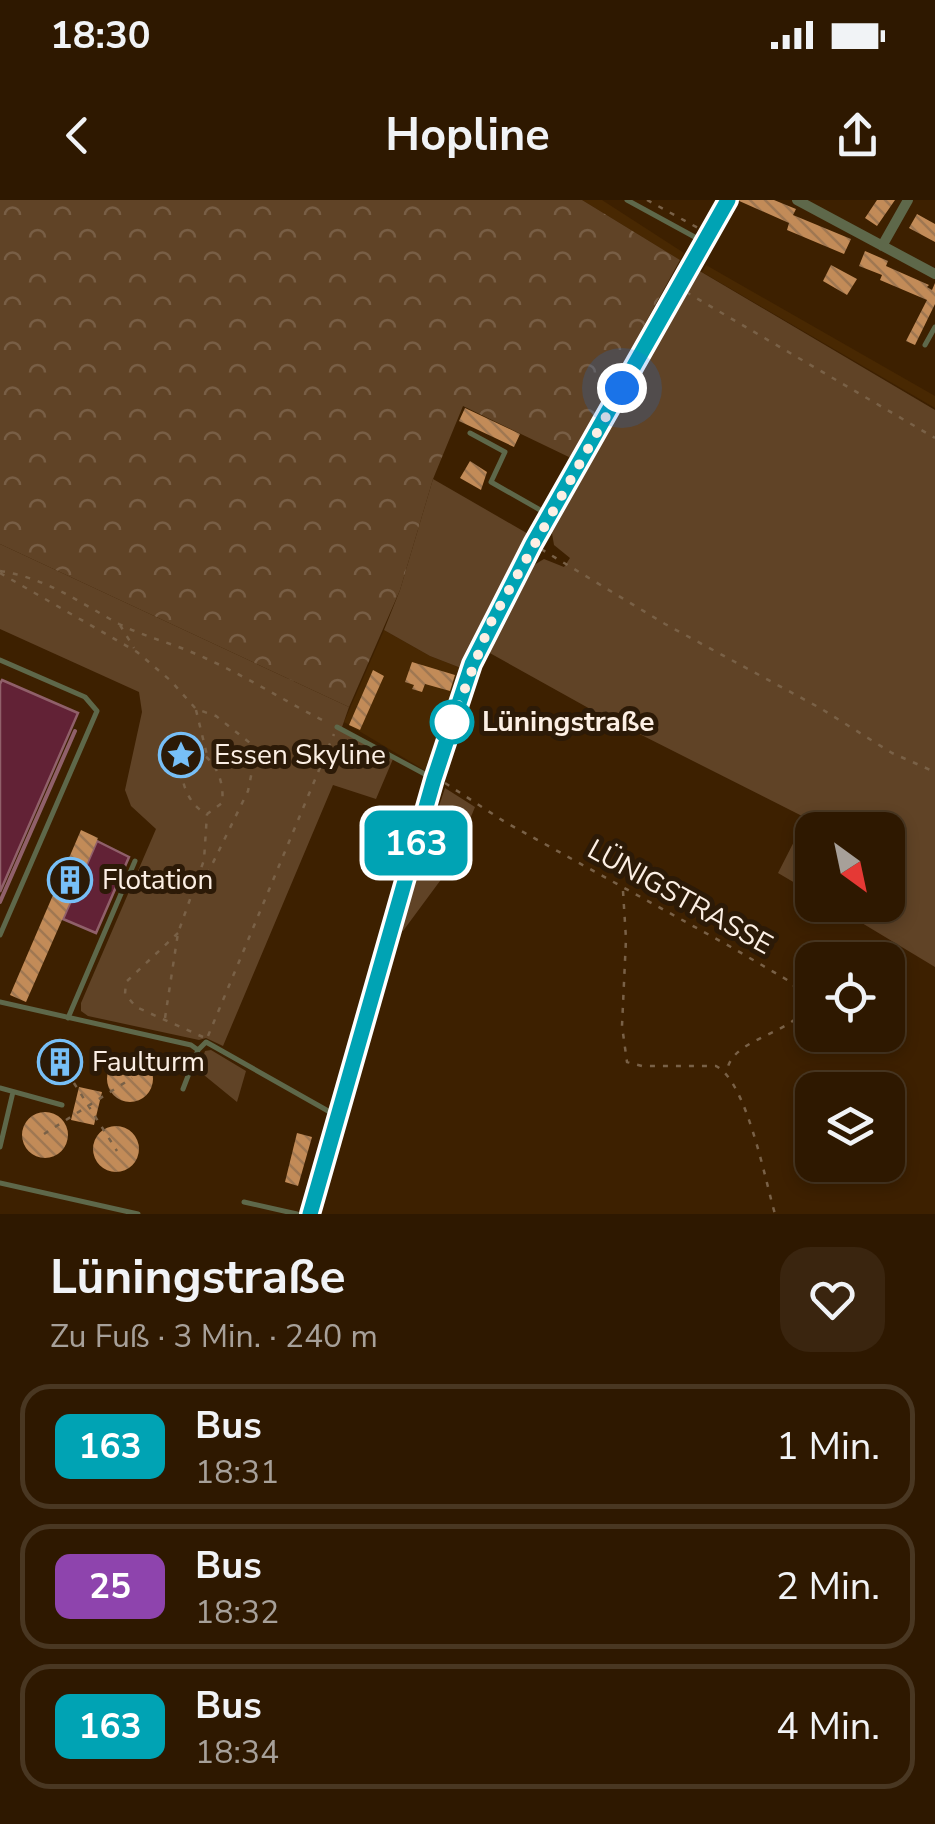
<!DOCTYPE html>
<html lang="de">
<head>
<meta charset="utf-8">
<style>
  :root { --surface:#2e1800; --page:#3a250f; --text:#f1f3f6; --muted:#a7a099; --line:#493722 }
  body { margin:0; font-family:"Nunito Sans",sans-serif; background:var(--page); color:var(--text); height:100vh; display:flex; flex-direction:column; font-size:38px; white-space:nowrap }
  * { box-sizing:border-box; margin:0 }
  p { font-size:32px; color:var(--muted) }
  .icon { flex:none; width:55px; height:55px; fill:none; stroke:currentColor; stroke-width:2; stroke-linecap:round; stroke-linejoin:round }
  .map { position:relative; height:1014px; overflow:hidden }
  .panel { display:flex; flex-direction:column; background:var(--surface); flex:1 }
  .panel>* { flex:none }
  .badge { padding:0 20px; border-radius:15px; font-size:35px; line-height:65px }
  .needle { width:65px; rotate:147deg }
  .controls { position:absolute; left:795px; top:612px; display:grid; gap:20px }
  .controls a { display:grid; place-items:center; width:110px; height:110px; border-radius:20px; background:var(--surface); box-shadow:0 5px 15px #0003,0 0 0 2px var(--line); font-size:50px }
  .you { position:absolute; width:50px; height:50px; margin:-25px; border:8px solid #fff; border-radius:50%; background:#1a73e8; box-shadow:0 0 0 15px #1a73e833 }
  .map>.badge { position:absolute; translate:-50% -50%; box-shadow:0 0 0 5px #fff }
  .round { display:grid; place-items:center; flex:none; width:105px; height:105px; border-radius:30px; background:var(--page) }
  .headline { display:flex; align-items:center; justify-content:space-between; height:170px; padding:0 50px }
  h1 { font-size:48px; font-weight:700; line-height:75px }
  ul { padding:0; list-style:none }
  li { display:flex; align-items:center; gap:30px; height:125px; margin:0 20px 15px; padding:0 30px; border:5px solid var(--line); border-radius:30px }
  li div { flex:1 }
  li b { display:block; font-size:38px }
  li em { font-style:normal }
  li .badge { min-width:110px; font-weight:700; text-align:center }
  .status { display:flex; justify-content:space-between; align-items:center; height:70px; padding:0 50px; background:var(--surface); direction:ltr }
  .status svg { height:28px; fill:currentColor }
  header { display:flex; justify-content:space-between; align-items:center; height:130px; padding:0 50px; background:var(--surface); font-size:45px; font-weight:700 }
  .map>svg:first-child { display:block }
  .built { fill:#482802 }
  .grass { fill:#604326 }
  .forest { fill:url(#forest-crowns) }
  .water { fill:#622236; stroke:#90606a; stroke-width:2.5 }
  .lines { fill:none; stroke-linecap:round; stroke-linejoin:round }
  .stream { stroke:#90606a; stroke-width:4 }
  .building { fill:url(#building-back-hatch) }
  .path { stroke:#796147; stroke-width:2.5; stroke-dasharray:5 8; stroke-linecap:butt }
  .lane { stroke:#5e684a; stroke-width:5 }
  .street { stroke:#5e684a; stroke-width:10 }
  .line-casing { stroke:#fff; stroke-width:22 }
  .line { stroke:#00a3b4; stroke-width:15 }
  .walk { stroke:#fcefe4; stroke-width:10; stroke-dasharray:0 18 }
  .stop-dot { fill:#fff; stroke:#00a3b4; stroke-width:5 }
  .labels { text-anchor:middle; dominant-baseline:central; stroke-width:10; stroke-linejoin:round; paint-order:stroke }
  .stop-label { font-size:28px; font-weight:bold; fill:#fcefe4; stroke:#2c1a07; text-anchor:start }
  .poi-label { font-size:28px; fill:#fcefe4; stroke:#2c1a07; text-anchor:start }
  .street-label { font-size:28px; fill:#fcefe4; stroke:#2c1a07 }
</style>
</head>
<body>
<div class="status"><b>18:30</b><svg viewBox="0 0 49 12"><path d="M0 12V9h3v3zM5 12V6h3v6zM10 12V3h3v9zM15 12V0h3v12zM26 1h20v11H26zM47 4h2v5h-2z"/></svg></div>
<header><svg class="icon" aria-label="back" viewBox="0 0 24 24"><path d="M15 5l-7 7 7 7"/></svg>Hopline<svg class="icon" aria-label="share" viewBox="0 0 24 24"><path d="M12 15V3M7 8l5-5 5 5M5 13v7h14v-7"/></svg></header>
<div class="map">
<svg width="935" height="1014" viewBox="0 0 935 1014">
  <defs>
    <pattern id="forest-crowns" width="20" height="18" patternUnits="userSpaceOnUse" patternTransform="scale(2.5)"><rect width="20" height="18" fill="#604326"/><path d="M2 6a3 3 0 1 1 6 0M12 15a3 3 0 1 1 6 0" fill="none" stroke="#785e45"/></pattern>
    <pattern id="building-back-hatch" width="6" height="6" patternUnits="userSpaceOnUse" patternTransform="scale(2.5)"><rect width="6" height="6" fill="#c28b58"/><path d="M-1 5l2 2M0 0l6 6M5-1l2 2" fill="none" stroke="#9f7752"/></pattern>
  </defs>
  <rect width="100%" height="100%" fill="#3d2000"/>
  <!-- built -->
  <path class="built" d="M582 0H602L684 53 680 60Z
    M706 65 935 196V208L702 72Z
    M384 430 430 456 461 468 426 571 344 522Z"/>
  <!-- grass -->
  <path class="grass" d="M698 70 935 210V767L832 705H888V630H812V693L778 673 806 618 592 510 488 452 534 365 544 359 564 367 570 358 554 345 552 333Z
    M433 279 530 335 491 403 461 468 430 456 384 430 400 390Z
    M0 344 349 507 341 530 393 559 376 599 333 585 223 846 206 838 199 840 88 816 81 811V803L156 629 131 606 125 590 142 512 139 492 0 429Z
    M445 588 475 607 451 666 403 731 398 729Z
    M211 850 246 871 237 902 199 871 205 851Z"/>
  <!-- forest -->
  <path class="forest" d="M0 0H582L680 60 571 258 463 206 433 279 400 390 349 507 0 344Z"/>
  <!-- water -->
  <path class="water" d="M2 480 78 513 0 692V484Z
    M97 641 129 657 96 733 63 719Z"/>
  <g class="lines">
    <!-- stream -->
    <path class="stream" d="M0 702 75 531"/>
  </g>
  <!-- building -->
  <path class="building" d="M737 0H774L796 9 793 15 851 39 844 54 787 30 789 23Z
    M877 0H895L877 26 865 18Z
    M917 14 935 24V42L909 28Z
    M865 51 888 61 886 66 929 85 927 87 932 90 935 83V104L915 145 906 141 927 100 880 80 882 75 859 66Z
    M831 65 857 79 847 95 823 81Z
    M465 208 520 234 514 247 459 221Z
    M470 261 487 272 481 290 460 278Z
    M412 462 455 475 450 491 425 484 422 492 412 489 414 485 405 482Z
    M373 470 384 476 360 530 349 525Z
    M81 630 98 638 26 802 10 795Z
    M37 862a23 23 0 1 1 46 0a23 23 0 1 1-46 0Z
    M107 879a23 23 0 1 1 46 0a23 23 0 1 1-46 0Z
    M79 887 102 892 94 925 71 920Z
    M22 935a23 23 0 1 1 46 0a23 23 0 1 1-46 0Z
    M93 949a23 23 0 1 1 46 0a23 23 0 1 1-46 0Z
    M297 933 312 937 298 986 285 982Z"/>
  <g class="lines">
    <!-- path -->
    <path class="path" d="M647 0 698 28
      M686 92 935 238
      M541 349 665 424 820 508 892 553 935 572
      M0 371C46 378 79 402 119 424 145 437 172 443 198 455 243 474 284 501 328 523
      M0 373 137 452 171 481 196 509 216 516 250 543 254 561 248 591 207 675 196 688
      M120 425 134 448
      M196 510 207 555
      M195 550C215 558 225 582 222 603L207 614C188 605 179 580 182 559L189 551Z
      M445 583 505 622 731 747 789 781 801 793 799 816C779 835 729 843 727 872
      M623 691 626 739 622 826 627 862 642 866H716C747 882 765 980 775 1014
      M178 733 126 782 125 794 136 807 203 837
      M165 818 178 733 204 660 207 614
      M208 836 334 534
      M60 861 117 951
      M44 934 132 878"/>
    <!-- lane -->
    <path class="lane" d="M627 0 702 41
      M925 145 935 127
      M470 233 505 252 491 282 549 315
      M0 460 85 497 97 511 0 735
      M337 527 434 579
      M0 802 191 845 198 850
      M68 818 135 661
      M0 888 62 905
      M183 889 198 850 206 842 337 916
      M0 947 13 892
      M0 983 138 1014
      M244 1002 297 1014"/>
    <!-- street -->
    <path class="street" d="M797 0 935 74
      M882 46 908 0
      M310 1014 434 579 472 464 533 344 728 0"/>
  </g>
  <g class="lines">
    <defs>
      <path id="line" d="M310 1014 434 579 472 464 533 344 728 0"/>
    </defs>
    <!-- line casing -->
    <use href="#line" class="line-casing"/>
    <!-- line -->
    <use href="#line" class="line"/>
    <!-- walk -->
    <path class="walk" d="M452 522 490 424 622 188"/>
  </g>
  <!-- icons -->
  <defs>
    <symbol id="sight-ring" viewBox="-11 -11 22 22"><circle r="9.5" fill="#2c1a07" stroke="#77bff7" stroke-width="1.5"/><path d="M0-6L1.8-2.2L6-1.7L2.9 1.2L3.7 5.4L0 3.3L-3.7 5.4L-2.9 1.2L-6-1.7L-1.8-2.2Z" fill="#77bff7"/></symbol>
    <symbol id="building-ring" viewBox="-11 -11 22 22"><circle r="9.5" fill="#2c1a07" stroke="#77bff7" stroke-width="1.5"/><path d="M-4-6H4V6H1V3H-1V6H-4ZM-2.5-4.3h1.7v1.8h-1.7ZM.8-4.3h1.7v1.8H.8ZM-2.5-1h1.7V.8h-1.7ZM.8-1h1.7V.8H.8Z" fill="#77bff7"/></symbol>
  </defs>
  <g fill-rule="evenodd">
    <use href="#sight-ring" x="156" y="530" width="50" height="50"/>
    <use href="#building-ring" x="45" y="655" width="50" height="50"/>
    <use href="#building-ring" x="35" y="837" width="50" height="50"/>
  </g>
  <!-- markers -->
  <circle class="stop-dot" cx="452" cy="522" r="20"/>
  <g class="labels">
    <!-- stop labels -->
    <g class="stop-label">
      <text x="482" y="522">Lüningstraße</text>
    </g>
    <!-- poi labels -->
    <g class="poi-label">
      <text x="214" y="555">Essen Skyline</text>
      <text x="102" y="680">Flotation</text>
      <text x="92" y="862">Faulturm</text>
    </g>
    <!-- street labels -->
    <g class="street-label">
      <text transform="translate(680 697) rotate(29)">LÜNIGSTRASSE</text>
    </g>
  </g>
</svg>
<div class="controls">
<a><svg class="needle" viewBox="-14 -14 28 28"><path d="M0-13l5 13h-10z" fill="#e53935"/><path d="M0 13l5-13h-10z" fill="#a7a099"/></svg></a>
<a><svg class="icon" aria-label="locate" viewBox="0 0 24 24"><circle cx="12" cy="12" r="6"/><path d="M12 2v4M12 18v4M2 12h4M18 12h4"/></svg></a>
<a><svg class="icon" aria-label="layers" viewBox="0 0 24 24"><path d="M12 4l9 5-9 5-9-5zM3 14l9 5 9-5"/></svg></a>
</div>
<div class="you" style="left:622px;top:188px"></div>
<b class="badge" style="left:416px;top:643px;background:#00a3b4;color:#fff">163</b>
</div>
<section class="panel">
<div class="headline"><div><h1>Lüningstraße</h1><p>Zu Fuß · 3 Min. · 240 m</p></div><a class="round"><svg class="icon" aria-label="heart" viewBox="0 0 24 24"><path d="M12 20l-8-8c-3-5 5-10 8-4 3-6 11-1 8 4z"/></svg></a></div>
<ul>
<li><span class="badge" style="background:#00a3b4;color:#fff">163</span><div><b>Bus</b><p>18:31</p></div><em>1 Min.</em></li>
<li><span class="badge" style="background:#8e44ad;color:#fff">25</span><div><b>Bus</b><p>18:32</p></div><em>2 Min.</em></li>
<li><span class="badge" style="background:#00a3b4;color:#fff">163</span><div><b>Bus</b><p>18:34</p></div><em>4 Min.</em></li>
</ul>
</section>
</body>
</html>
